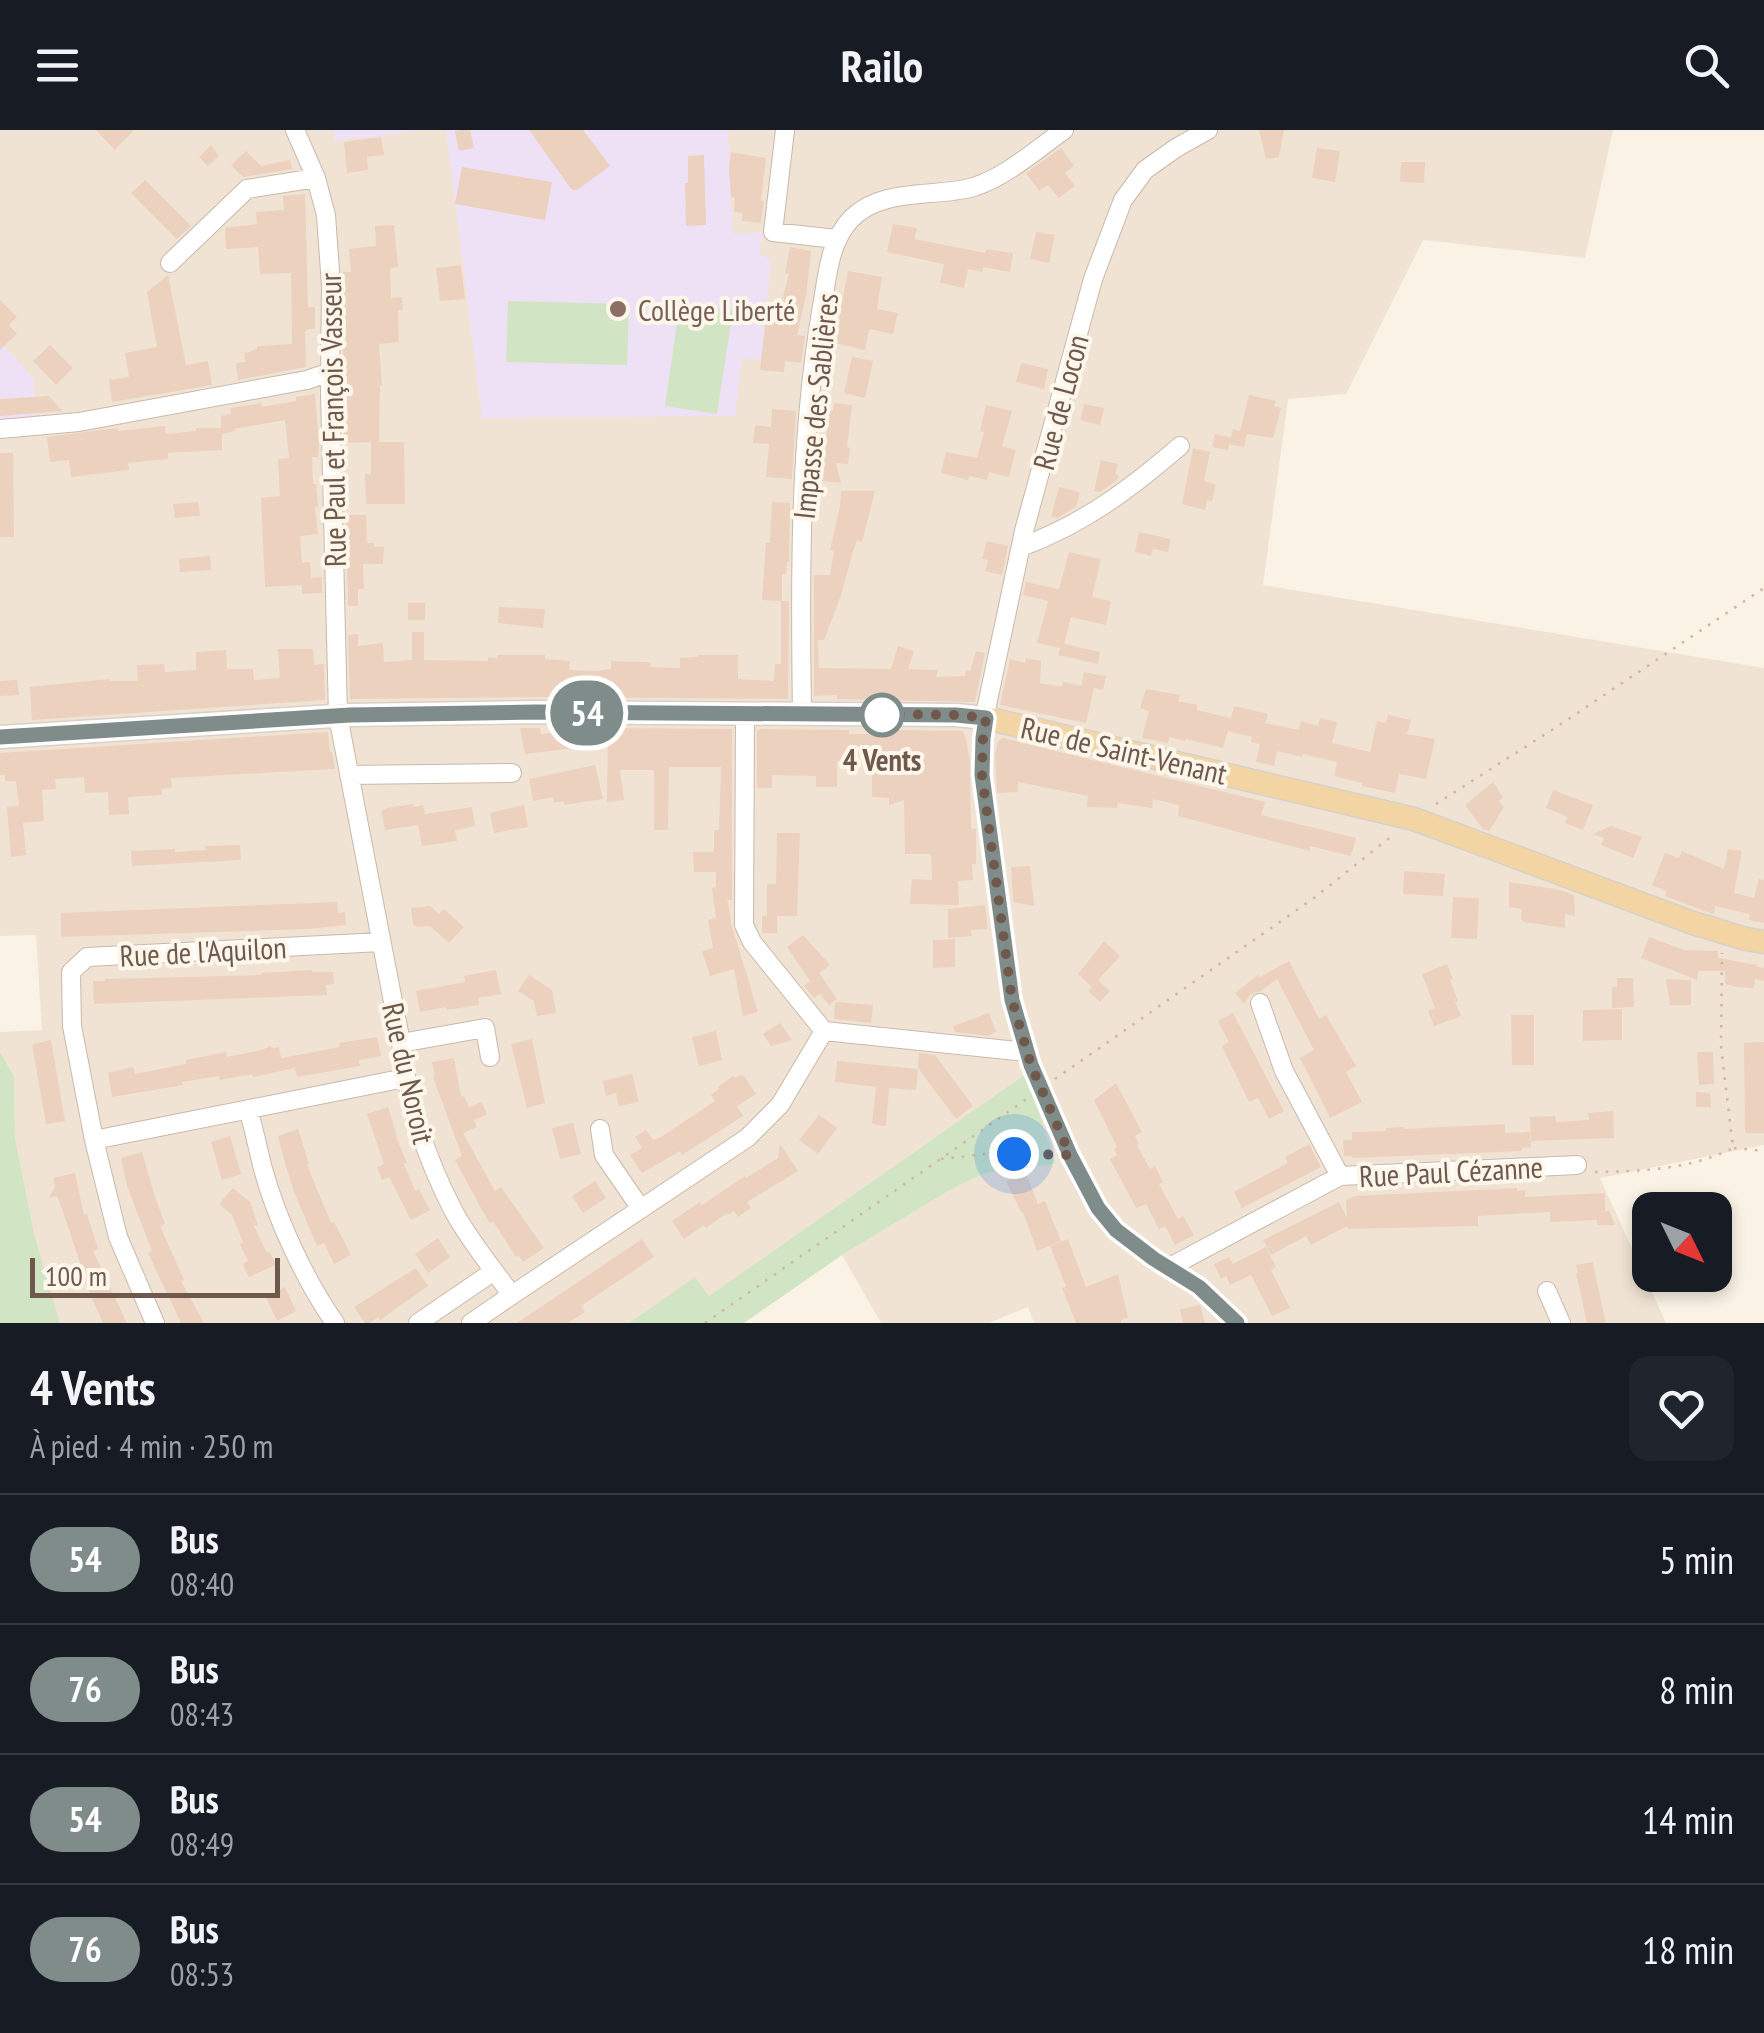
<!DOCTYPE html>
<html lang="fr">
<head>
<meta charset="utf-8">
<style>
  :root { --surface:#171b24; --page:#20242c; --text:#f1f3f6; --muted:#9ea1a6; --line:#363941 }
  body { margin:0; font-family:"PT Sans Narrow",sans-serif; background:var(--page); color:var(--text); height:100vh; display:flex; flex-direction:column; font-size:38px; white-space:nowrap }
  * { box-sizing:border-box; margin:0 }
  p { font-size:32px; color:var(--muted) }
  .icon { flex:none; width:55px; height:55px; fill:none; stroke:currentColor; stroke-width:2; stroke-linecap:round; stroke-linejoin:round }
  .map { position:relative; height:1193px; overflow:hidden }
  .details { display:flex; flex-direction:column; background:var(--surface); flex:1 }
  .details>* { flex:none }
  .badge { padding:0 20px; border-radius:32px; font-size:35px; line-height:65px }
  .needle { width:65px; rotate:133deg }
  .controls { position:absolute; left:1632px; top:1062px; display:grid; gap:20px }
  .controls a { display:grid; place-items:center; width:100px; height:100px; border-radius:20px; background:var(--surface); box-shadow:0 5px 15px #0003; font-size:50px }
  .scale { position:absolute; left:30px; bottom:25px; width:250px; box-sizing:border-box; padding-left:10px; border:5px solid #6f594c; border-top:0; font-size:28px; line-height:35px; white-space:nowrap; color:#6f594c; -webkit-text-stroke:8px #fdf6ea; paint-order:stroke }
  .you { position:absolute; width:50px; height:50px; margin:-25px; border:8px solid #fff; border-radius:50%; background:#1a73e8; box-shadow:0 0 0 15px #1a73e833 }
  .map>.badge { position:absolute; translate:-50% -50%; box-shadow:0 0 0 5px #fff }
  .round { display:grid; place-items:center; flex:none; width:105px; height:105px; border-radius:20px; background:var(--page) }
  .summary { display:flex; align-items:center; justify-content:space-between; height:170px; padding:0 30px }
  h1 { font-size:48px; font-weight:700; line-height:75px }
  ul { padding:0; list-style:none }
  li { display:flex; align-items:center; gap:30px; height:130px; padding:0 30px; border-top:2px solid var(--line) }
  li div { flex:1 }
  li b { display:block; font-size:38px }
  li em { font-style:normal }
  li .badge { min-width:110px; font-weight:700; text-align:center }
  header { display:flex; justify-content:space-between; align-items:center; height:130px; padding:0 30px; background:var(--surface); font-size:45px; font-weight:700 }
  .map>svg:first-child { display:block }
  .residential { fill:#f0e3d3 }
  .education { fill:#eee1f6 }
  .green { fill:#d1e5c4 }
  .building { fill:#ecd1be }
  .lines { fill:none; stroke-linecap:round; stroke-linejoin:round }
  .minor-casing { stroke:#c9b9ac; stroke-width:20 }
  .major-casing { stroke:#d7d1cd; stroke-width:25 }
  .path { stroke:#d1b5a2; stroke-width:2.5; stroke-dasharray:2.5 8; stroke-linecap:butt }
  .minor { stroke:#fff; stroke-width:18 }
  .major { stroke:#f2d5a3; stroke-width:22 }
  .minor-bridge-casing { stroke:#c9b9ac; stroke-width:20; stroke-linecap:butt }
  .minor-bridge { stroke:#fff; stroke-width:18 }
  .line-casing { stroke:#fff; stroke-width:22 }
  .line { stroke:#808c89; stroke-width:15 }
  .walk { stroke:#6f594c; stroke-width:10; stroke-dasharray:0 18 }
  .education-dot { fill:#8d6e63; stroke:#fdf6ea; stroke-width:4 }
  .stop-dot { fill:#fff; stroke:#808c89; stroke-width:5 }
  .labels { text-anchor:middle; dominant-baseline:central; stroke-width:8; stroke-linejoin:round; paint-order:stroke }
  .education-label { font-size:30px; fill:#785e54; stroke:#fdf6ea; text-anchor:start }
  .street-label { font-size:30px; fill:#6f594c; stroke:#fdf6ea }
  .stop-label { font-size:30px; font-weight:bold; fill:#6f594c; stroke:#fdf6ea }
</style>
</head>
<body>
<header><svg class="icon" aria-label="menu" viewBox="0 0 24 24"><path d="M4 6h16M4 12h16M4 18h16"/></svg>Railo<svg class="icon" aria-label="search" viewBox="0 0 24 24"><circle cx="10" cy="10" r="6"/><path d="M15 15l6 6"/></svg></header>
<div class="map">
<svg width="1764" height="1193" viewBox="0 0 1764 1193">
  <rect width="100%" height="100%" fill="#faf2e4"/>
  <!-- residential -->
  <path class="residential" d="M0 0H1613L1585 128 1423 110 1346 264 1288 269 1263 455 1764 538V1015L1600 1048 1666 1193H1034L1028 1177 989 1193H881L842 1125 950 1060 985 1043 1056 1034 1026 945 708 1167 694 1148 629 1193H60L34 1103 15 1008 14 946 0 922V902L42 900 36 805 0 806Z"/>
  <!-- education -->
  <path class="education" d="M333 0H428L335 11Z
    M446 0H728L733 104 763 102 759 123 771 131 761 230 742 228 735 286 482 288Z
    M0 211 34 249 35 289 0 290Z"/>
  <!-- green -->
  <path class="green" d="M508 171 629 174 627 235 506 232Z
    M680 172 733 180 717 284 665 276Z
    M0 922 14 946 15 1008 34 1103 60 1193H0Z
    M1026 944 1056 1034 985 1043 950 1060 842 1125 744 1193H629L695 1147 709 1166Z"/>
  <!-- building -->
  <path class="building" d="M96 0H134L115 20Z
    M463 0H470L474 18 459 21 455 1Z
    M529 0H583L610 36 577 60H572Z
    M1259 0H1284L1279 27 1266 29Z
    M381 7 384 25 367 27 368 40 347 43 344 12Z
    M211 15 219 26 208 36 199 27Z
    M1061 18 1074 36 1065 43 1075 56 1059 68 1048 55 1039 61 1026 43Z
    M1317 18 1340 21 1335 52 1312 48Z
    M246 21 261 36 290 30 292 39 243 47 231 35Z
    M731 22 766 28 761 71H764L761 93 742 91V83L734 82 735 67H731L729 40Z
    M704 25 706 95 686 96 685 53H688V26Z
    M1401 32H1425L1424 53 1400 52Z
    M462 37 552 52 545 90 455 74Z
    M145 50 191 96 177 109 131 63Z
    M305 64 308 177H315V199H307L305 202 306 237 238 250 236 233 245 232 244 223 251 222 252 220 257 219V216L292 214 291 143 260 144 258 117 226 119 225 98 257 94 256 82 284 80 283 66Z
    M893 94 917 98 914 109 985 123 986 119 1013 123 1010 142 983 137 982 142 968 139 964 158 940 153 944 134 887 122Z
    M394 95 398 137 390 138 391 168 402 167 403 180H398L399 212 379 214 382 255H380L379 312H404L405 374H366L365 344H371V312L344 313 343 217H346L343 142H351L349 119 376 116 375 96Z
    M1036 102 1055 105 1049 133 1030 129Z
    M790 117 811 121 806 166 797 205 805 206 801 233 785 231 784 242 760 240 768 172 781 175 789 144 785 143Z
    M461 135 465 169 440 171 436 138Z
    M848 141 882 147 877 179 898 183 893 204 869 199 865 220 834 213Z
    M168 145 186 235 208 231 212 255 112 272 109 250 129 247 125 223 157 217 147 162Z
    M0 170 17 187 9 195 17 204 0 220Z
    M50 215 73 238 56 255 33 231Z
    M852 227 873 231 865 268 844 263Z
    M1021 233 1048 239 1044 259 1016 252Z
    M315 264 319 313 318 327H312L313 354H316L318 377H315L318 404 300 406 302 433 310 432 311 448 322 447V463L302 464V455L265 457 261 368 280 366 278 329 289 328 285 290 234 299 235 301 222 304V320L168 323V329L128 333 129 340 71 347 69 330 50 332 47 307 117 298 118 301 165 296 166 304 196 301V298H221V286L231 284 230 278 261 273 262 277 296 271V267Z
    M1249 265 1276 271 1274 276 1281 278 1273 308 1247 304 1244 317 1229 314 1228 320 1212 317 1215 304 1231 307 1233 299 1240 301Z
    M49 266 62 281 0 286V269Z
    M834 273 852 275 847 317 850 318 848 334 836 333 841 353 822 351 829 280 833 281Z
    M1084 274 1104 278 1100 295 1080 290Z
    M986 275 1012 281 1002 316 1016 320 1009 347 989 342 987 350 969 346 968 350 941 343 946 322 977 328 984 302 980 301Z
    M772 279 796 281 792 349 766 347 769 314 753 313 755 295 771 297Z
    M1193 318 1210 322 1204 351 1216 354 1212 371 1207 370 1205 380 1182 374Z
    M0 323H13L14 407H0Z
    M1101 330 1118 334 1115 344 1119 346 1117 350 1100 362 1094 361Z
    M1059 357 1080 362 1076 377 1057 388 1051 387Z
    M841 361H875L862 412 857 410 852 425 841 465 824 510H818L819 538 891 539 898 516 914 521 908 539 938 540 936 547 965 546 966 540 970 541 976 521 985 523 975 572 837 569V565L814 566V445H830L834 421 830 420 840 376Z
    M198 372 200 386 175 388 173 374Z
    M772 372 790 373 789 432H787L786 444H782V471H789L788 569 535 567 350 569 348 505 358 504V516L383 513 384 532 412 530V502H424V530L488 531V527L497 528V525H545V529L570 531 569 540 597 541 611 539V531L647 532 651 533 650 537 680 538V528L698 527V525H738V549L774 551 775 534H781V471L762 470 766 413H770Z
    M346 385H366L367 413H374V417H384L383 434H363L364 459H358V476H348Z
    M1139 402 1171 409 1168 422 1153 419 1151 426 1135 422Z
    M987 411 1008 416 1002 445 985 441 988 430 982 429Z
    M1069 422 1101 429 1092 467 1111 471 1106 495 1071 487 1064 514 1100 522 1098 534 1058 525 1060 518 1037 513 1048 471 1023 465 1026 452 1059 459Z
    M210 426 211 440 180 442 179 429Z
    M408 473H425V490H408Z
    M499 477 545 479 543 498 498 493Z
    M278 519H313L314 535 324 534 325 570 32 590 30 557 109 549V551H138L137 535 164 534 165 542 196 540V522L226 520 227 539H253L254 550 280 548Z
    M1026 528 1041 531 1040 553 1062 557 1063 552 1081 556 1084 542 1106 546 1103 560 1094 558 1086 593 1000 575 1010 529 1025 533Z
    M17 550 19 565 0 566V551Z
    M1146 559 1180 565 1178 571 1197 575V580L1231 588 1234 576 1268 584 1265 593 1299 600 1301 591 1318 596 1320 588 1337 592 1332 613 1370 622 1377 591 1386 593 1388 585 1411 590 1407 604 1435 609 1426 649 1399 644 1395 663 1362 656V653L1334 646 1337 632 1303 624 1302 627 1277 621 1274 636 1256 632 1260 614 1251 612 1252 607 1228 601 1223 618 1186 609 1185 611 1169 607 1168 613 1142 608 1149 581 1140 578Z
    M520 598H540L541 604 585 599 590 616 525 624Z
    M608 598 732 599V770H724L728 771 731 793 758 882 743 886 734 839 710 846 702 821 713 818 708 790 716 788 712 758 716 757V742H694L693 722H714V700H719L721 637H669L668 700H654V640H620L624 670 607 672Z
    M760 599 849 600V604H889L890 600 962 601 965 605 970 631 971 699H976V734H972L973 750 958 751 959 775 910 774 912 749 932 750 931 724H905L904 670 889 675V668L872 667V624H844L841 631H837V657H816V646L772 645V658H757V601Z
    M328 602 330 622H332L335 639 171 648 172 658 161 659 162 665 128 667 129 684 109 685 108 662 85 663 84 647 55 649 56 659 42 660 44 691 23 693 26 725 11 727 7 677 19 676 16 651H5V645H0V623Z
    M1003 608 1265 672 1261 685 1356 708 1351 726 1310 716V721L1178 686 1179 675 1153 669 1152 678 1118 673 1117 678 1087 677 1088 666 1018 652V662L997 663 995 625 998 611Z
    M595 635 603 669 564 675V671L554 673 553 667 533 671 529 649Z
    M1493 652 1503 667 1499 671 1504 677 1489 701 1483 699 1465 675Z
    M1553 660 1593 675 1583 700 1565 693 1567 687 1546 678Z
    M413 674 414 677 423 675 425 684 472 677 475 696 455 700 457 711 422 716 418 695 385 700 381 681 387 678Z
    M524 675 528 697 494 703 490 683Z
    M1611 696 1642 707 1633 728 1601 715 1604 708 1593 704Z
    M777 703H800L797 786H777V803H762V786H774H767V754H776Z
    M240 715 241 730 132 736 131 721 175 719V722L206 720 205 716Z
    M1728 719 1742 721 1734 763 1754 768 1759 749 1764 750V793L1749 790 1750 784 1715 776 1714 784 1707 782 1665 766 1667 761 1652 755 1665 723 1679 728 1682 721 1724 739Z
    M1030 736 1034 776 1013 772 1011 737Z
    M1404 741 1445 744 1443 766 1403 764Z
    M1509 752 1560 760 1574 765 1575 786 1565 784V798L1524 792 1521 789 1522 779 1509 777Z
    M1453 767 1479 768 1477 809 1451 808Z
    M337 772 338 783 345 782 346 795 308 799 61 807V783Z
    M985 775 988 799 971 800 972 806 948 808V779Z
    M430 776 439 784 444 779 464 797 449 813 430 796 417 797 413 794 411 778Z
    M803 805 830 835 819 843 837 869 829 875 820 864 814 868 804 856 810 851 787 817Z
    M1649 807 1684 820 1718 821V828L1757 835V837L1764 838V851L1755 849 1754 858 1738 857 1725 854V841H1698L1697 850 1641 828Z
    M955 809V837L933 838V810Z
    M1104 811 1120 826 1098 850 1110 861 1100 872 1088 861 1092 857 1078 844Z
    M1289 831 1319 889 1326 885 1356 936 1346 942 1362 972 1330 988 1300 928 1314 920 1277 849 1261 861 1251 864 1244 874 1235 863 1258 845 1260 847Z
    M1447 834 1453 849 1450 850 1458 871 1455 872 1461 886 1434 896 1428 881 1435 878 1422 844Z
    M312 840V842H333L334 854 326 855 327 865 94 874 93 851H105V849L261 845V843Z
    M496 840 501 864 478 868 479 875 447 880 446 877 420 882 416 861 465 852 464 846Z
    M529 845 552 860 556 883 537 886 534 871 518 861Z
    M1617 848H1633L1634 877 1612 878V857H1617Z
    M1666 849 1691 850V875H1670Z
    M835 872 873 875 871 893 834 889Z
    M1622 879V910L1583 911V880Z
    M989 883 996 902 988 906 955 902 953 896Z
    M1233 883 1284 981 1269 989 1258 968 1249 972 1222 916 1229 912 1218 891Z
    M1511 885H1534V935H1512Z
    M780 893 792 910 771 916 763 904Z
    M716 901 722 930 699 936 692 907Z
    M377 907 381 926 359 930 360 936 297 947 295 938 253 947 252 944 220 950 219 946 182 952 183 955 112 967 108 943 133 937 135 944 186 934V930L226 922 227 927 262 920 270 916 273 918 279 917 281 928 340 917 339 913Z
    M532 909 545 973 527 978 511 914Z
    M51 910 65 991 46 994 32 914Z
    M1764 912V1003H1745L1744 913Z
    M1697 922H1713L1714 954 1699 955Z
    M919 923 935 925 973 976 956 989 918 938Z
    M454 928 461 967 464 966 469 977 482 972 487 985 474 990 477 997 463 1003 495 1061 501 1057 544 1118 523 1132 518 1125 516 1127 493 1091 490 1093 483 1082 455 1030 462 1026 433 947 435 946 432 932Z
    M837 931 918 939 916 960 889 958 886 996 872 994 876 957 835 952Z
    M632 944 639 972 619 976 616 963 606 966 603 951Z
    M740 945 745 947 756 964 737 976 743 986 682 1025 680 1021 642 1043 630 1025 642 1018 635 1007 646 1000 653 1010 661 1007 715 971 711 965 719 959 718 957 733 946 735 948Z
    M1116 953 1142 1002 1135 1006 1139 1014 1137 1015 1150 1039 1155 1036 1163 1052 1159 1054 1178 1089 1183 1086 1194 1105 1175 1115 1165 1096 1159 1099 1146 1074 1136 1078 1110 1029 1117 1025 1114 1019 1117 1017 1094 970Z
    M1696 962 1710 963 1711 977H1696Z
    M388 977 397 1006 396 1007 407 1033 404 1034 415 1061 419 1059 430 1080 411 1090 389 1047 382 1050 377 1037 384 1034 367 984Z
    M1613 981 1614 1008 1531 1011 1530 987 1555 986 1556 992 1589 990 1588 983Z
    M819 985 837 998 818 1024 799 1010Z
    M573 993 581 1024 560 1029 552 998Z
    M1505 994V1003L1530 1002 1531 1017 1522 1018V1021L1352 1028V1026H1344L1343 1010H1352V1002L1386 1001V998L1404 997V999Z
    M298 999 309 1034 307 1035 331 1093 334 1092 351 1125 334 1134 324 1113 317 1116 294 1062 285 1033 278 1006Z
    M230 1006 241 1044 222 1050 211 1012Z
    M780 1014 798 1041 747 1072 751 1078 738 1087 734 1081 728 1085 727 1083 706 1098 704 1095 684 1109 672 1091 700 1072 702 1075 745 1046 746 1048 778 1028Z
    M1309 1014 1321 1037 1242 1078 1234 1062 1288 1033 1285 1027Z
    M142 1022 155 1067 165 1094 160 1096 184 1150 181 1151 204 1193H181L148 1123 152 1121 127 1056 121 1028Z
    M75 1043 84 1085 87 1084 98 1119 93 1121 127 1193H103L82 1146 84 1145 60 1073 57 1066 49 1068 55 1056 53 1048Z
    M1026 1044 1038 1074 1045 1071 1061 1111 1037 1121 1023 1082H1021L1006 1051Z
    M595 1051 606 1068 583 1083 572 1066Z
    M233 1058 250 1072 258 1095 254 1096 267 1123 270 1122 276 1135 249 1147 243 1134 248 1131 240 1114 243 1112 232 1085 219 1074Z
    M1517 1058V1061L1525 1060V1067L1605 1063V1081H1609L1615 1095H1597V1090L1550 1092V1082L1478 1086V1096L1348 1099 1347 1096 1311 1115 1306 1106 1271 1125 1263 1110 1339 1072 1347 1088 1346 1070 1356 1066Z
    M438 1108 450 1127 428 1143 415 1124Z
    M642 1109 654 1127 581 1176 585 1182 568 1193H517Z
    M1068 1109 1086 1157 1118 1144 1128 1188 1121 1190V1193H1076L1062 1158 1066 1157 1050 1116Z
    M1266 1117 1276 1137 1271 1140 1290 1178 1272 1186 1251 1145 1230 1155 1226 1146 1221 1149 1214 1134 1229 1127 1233 1134Z
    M1593 1132 1602 1176 1606 1193H1587L1576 1143H1578L1576 1135Z
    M416 1138 428 1156 380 1190 378 1187 370 1193H365L354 1177Z
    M285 1157 296 1181 277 1191 266 1167Z
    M1200 1175 1205 1193H1183L1180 1179Z"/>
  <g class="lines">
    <defs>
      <path id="minor" d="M295 0 316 48 326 85 331 156 330 261 338 586 401 913C407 971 427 1030 454 1082 470 1111 492 1138 512 1165L747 1008 780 975 824 901
        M785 0 773 102 836 109
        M170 133 247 59 316 48
        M0 299 79 292 307 250 330 242
        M1021 417C1084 394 1130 359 1180 316
        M745 583 744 795 752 812 824 901 1026 922
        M802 585C800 450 799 315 821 182 827 151 828 113 851 89 882 57 935 68 974 57 1007 46 1036 20 1064 0
        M349 645 512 643
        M1260 873 1284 941 1340 1046
        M401 913 485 898 490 927
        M1031 935 1012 870 982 645 983 608 987 575 1024 401 1093 149 1123 70 1145 40 1176 18 1208 0
        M248 979C254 999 258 1019 263 1039 277 1090 305 1150 335 1193
        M1054 986C1069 1022 1088 1075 1119 1102 1142 1123 1170 1138 1196 1156 1211 1166 1224 1180 1237 1193
        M600 999 604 1025 641 1079
        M94 1010 405 948
        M1168 1138 1340 1046 1577 1035
        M1547 1161 1561 1193
        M155 1193 118 1107 94 1010 72 896 71 842 87 827 381 812
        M418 1193 494 1141
        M471 1193 512 1165"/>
      <path id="major" d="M0 607 349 585 535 582 957 585 986 588 1414 689 1693 793 1746 809 1764 812"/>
    </defs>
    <!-- minor casing -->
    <use href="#minor" class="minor-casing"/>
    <!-- major casing -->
    <use href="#major" class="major-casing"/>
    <!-- path -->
    <path class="path" d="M1436 674 1558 596 1764 458
      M1055 949 1314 768 1393 705
      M1734 1018 1764 1021
      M941 1029 985 1024 1052 1025
      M1595 1042C1644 1041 1688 1040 1733 1018L1721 916 1722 823
      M705 1193 1028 968"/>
    <!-- minor -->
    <use href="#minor" class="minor"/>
    <!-- major -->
    <use href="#major" class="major"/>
    <defs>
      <path id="minor-bridge" d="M1031 935 1054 986"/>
    </defs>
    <!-- minor-bridge casing -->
    <use href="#minor-bridge" class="minor-bridge-casing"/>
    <!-- minor-bridge -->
    <use href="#minor-bridge" class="minor-bridge"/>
  </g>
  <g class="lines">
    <defs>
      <path id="line" d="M0 607 350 585 535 582 956 585 986 588 983 608 982 645 987 682 1012 870 1031 935 1070 1025 1098 1078 1116 1100 1154 1129 1199 1157 1237 1193"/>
    </defs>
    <!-- line casing -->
    <use href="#line" class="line-casing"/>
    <!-- line -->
    <use href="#line" class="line"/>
    <!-- walk -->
    <path class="walk" d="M882 585 873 584 956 585 986 588 983 608 982 645 1012 870 1031 935 1070 1025 1014 1024"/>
  </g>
  <!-- markers -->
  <circle class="education-dot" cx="618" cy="179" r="10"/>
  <circle class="stop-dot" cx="882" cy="585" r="20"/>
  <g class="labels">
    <!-- education labels -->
    <g class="education-label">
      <text x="638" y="179">Collège Liberté</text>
    </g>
    <!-- street labels -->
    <g class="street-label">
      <text transform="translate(1060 272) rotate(-75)">Rue de Locon</text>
      <text transform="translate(815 276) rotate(-84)">Impasse des Sablières</text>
      <text transform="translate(332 290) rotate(-91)">Rue Paul et François Vasseur</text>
      <text transform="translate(1124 620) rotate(13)">Rue de Saint-Venant</text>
      <text transform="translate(203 821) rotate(-3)">Rue de l'Aquilon</text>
      <text transform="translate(409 943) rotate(77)">Rue du Noroit</text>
      <text transform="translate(1451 1041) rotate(-3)">Rue Paul Cézanne</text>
    </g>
    <!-- stop labels -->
    <g class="stop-label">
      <text x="882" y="629">4 Vents</text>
    </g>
  </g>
</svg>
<div class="controls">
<a><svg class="needle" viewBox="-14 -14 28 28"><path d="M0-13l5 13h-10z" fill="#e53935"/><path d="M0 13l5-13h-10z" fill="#9ea1a6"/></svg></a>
</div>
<div class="scale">100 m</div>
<div class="you" style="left:1014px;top:1024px"></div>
<b class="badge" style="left:587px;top:583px;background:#808c89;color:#fff">54</b>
</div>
<section class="details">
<div class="summary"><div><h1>4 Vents</h1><p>À pied · 4 min · 250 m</p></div><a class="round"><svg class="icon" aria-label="heart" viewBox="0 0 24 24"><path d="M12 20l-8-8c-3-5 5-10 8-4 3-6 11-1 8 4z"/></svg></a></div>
<ul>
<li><span class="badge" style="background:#808c89;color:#fff">54</span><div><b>Bus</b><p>08:40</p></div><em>5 min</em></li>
<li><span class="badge" style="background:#808c89;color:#fff">76</span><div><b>Bus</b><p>08:43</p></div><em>8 min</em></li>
<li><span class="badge" style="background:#808c89;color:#fff">54</span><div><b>Bus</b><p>08:49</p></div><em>14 min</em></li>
<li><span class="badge" style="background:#808c89;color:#fff">76</span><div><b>Bus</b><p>08:53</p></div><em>18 min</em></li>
</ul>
</section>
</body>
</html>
